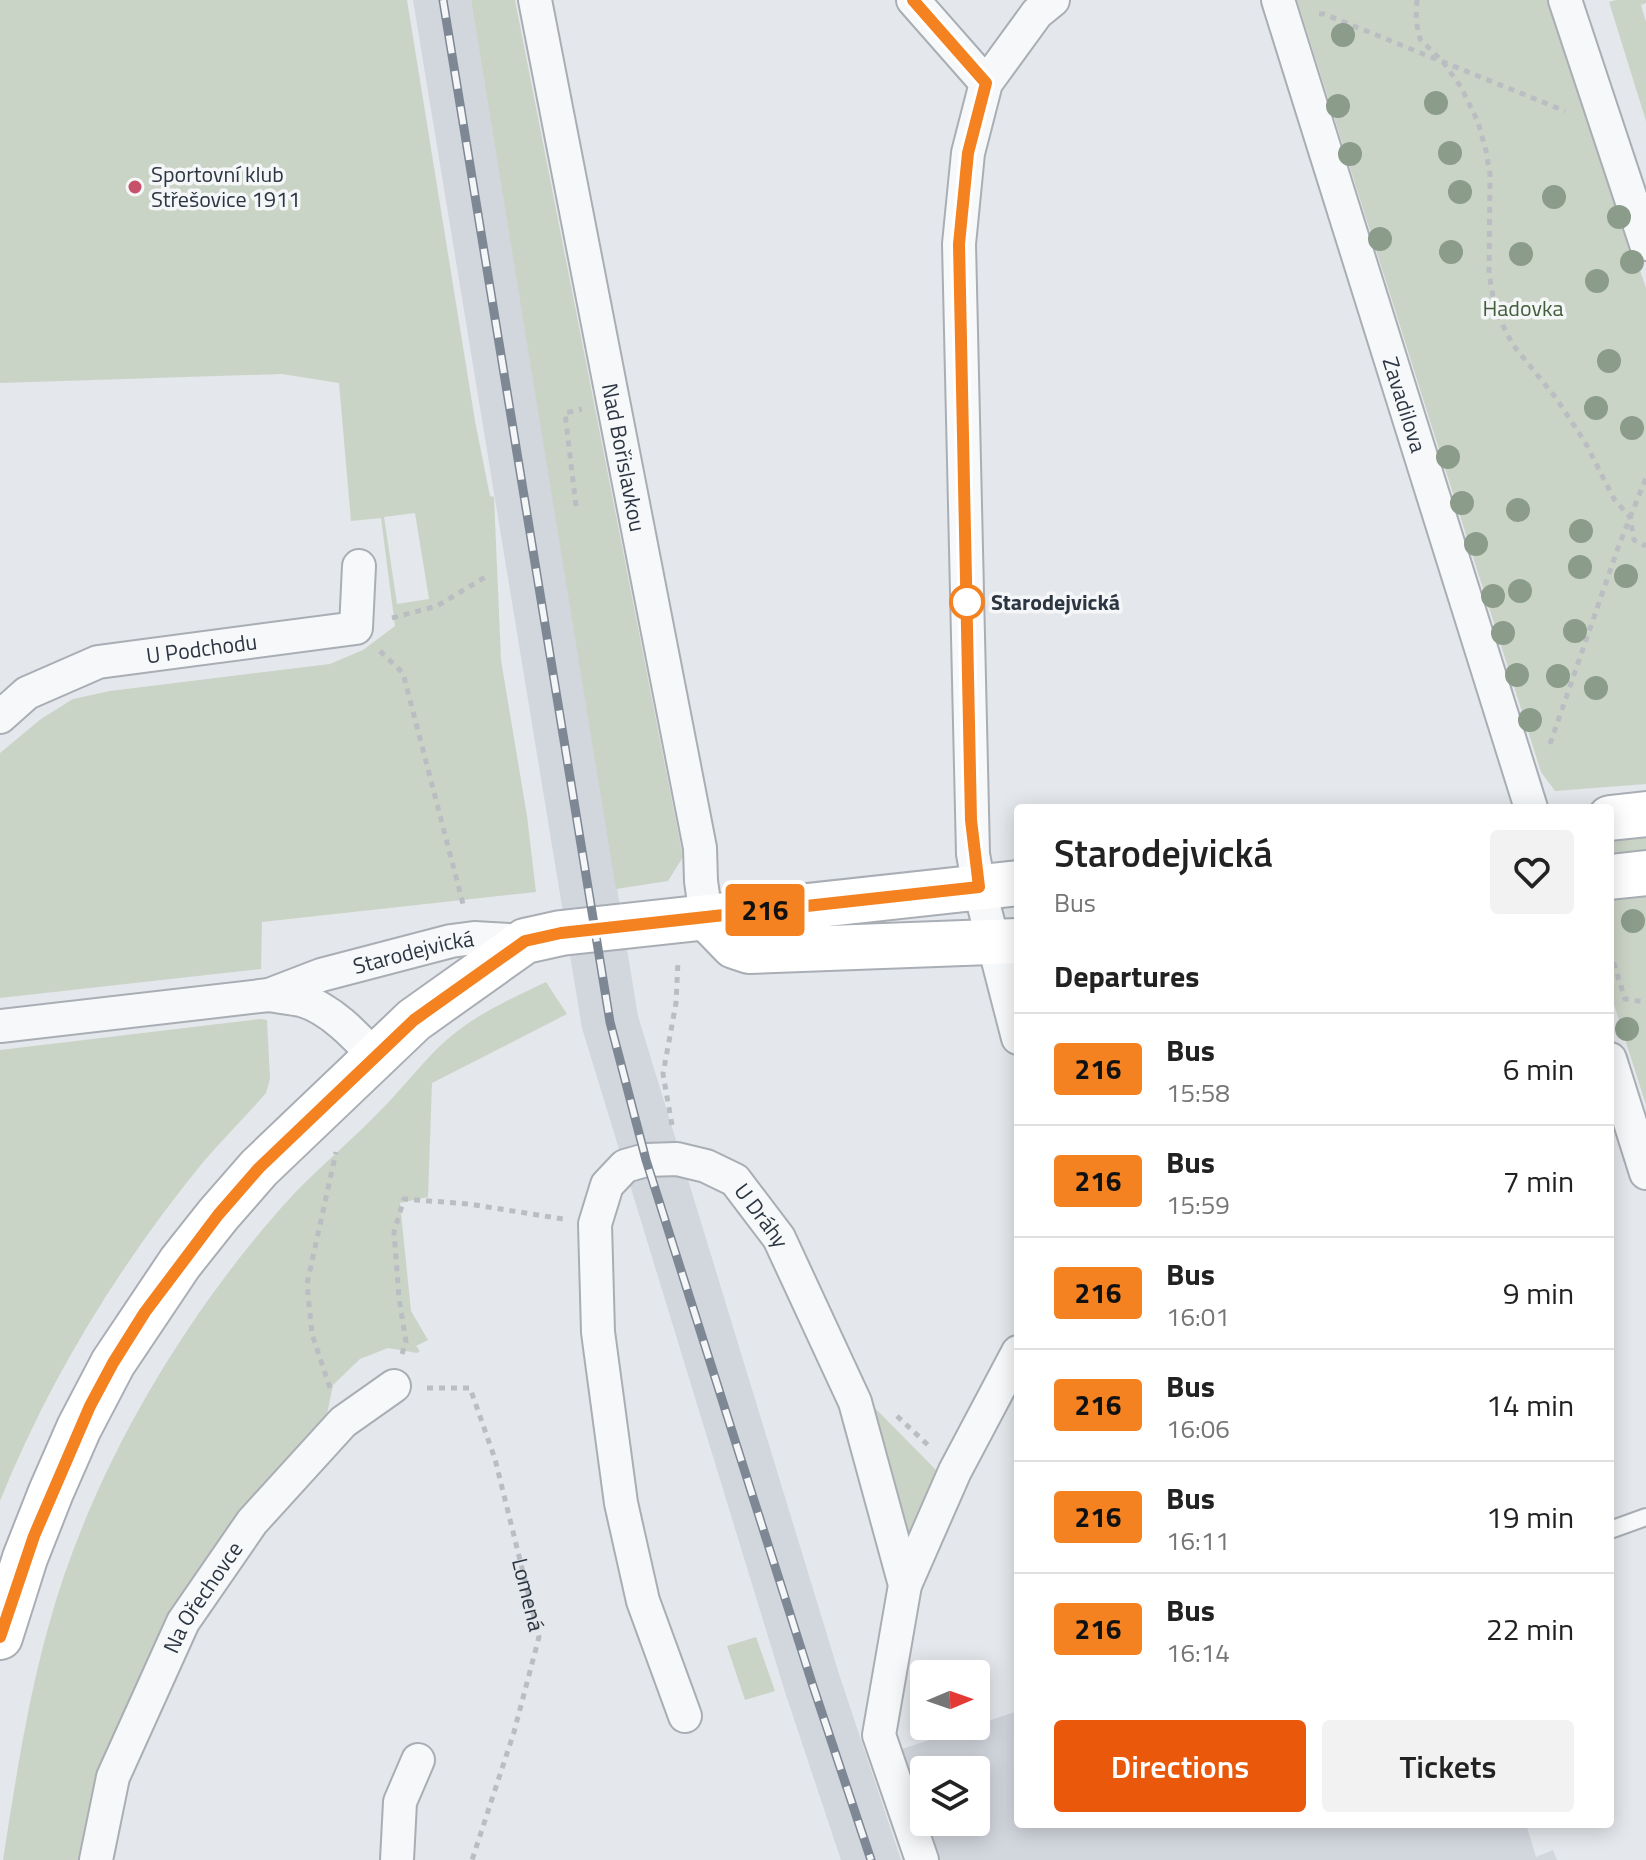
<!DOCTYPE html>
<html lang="en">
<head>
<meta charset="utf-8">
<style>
  :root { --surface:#fff; --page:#f2f2f2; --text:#222; --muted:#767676; --line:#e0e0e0; --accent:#ea580c }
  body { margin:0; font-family:"Titillium Web",sans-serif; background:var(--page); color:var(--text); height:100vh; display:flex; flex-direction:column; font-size:30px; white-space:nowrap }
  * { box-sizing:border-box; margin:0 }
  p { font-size:26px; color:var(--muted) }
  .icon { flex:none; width:44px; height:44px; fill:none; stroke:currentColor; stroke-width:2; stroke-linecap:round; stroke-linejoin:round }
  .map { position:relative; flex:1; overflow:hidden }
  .drawer { position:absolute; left:1014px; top:804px; width:600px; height:1024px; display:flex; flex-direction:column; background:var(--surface); border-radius:8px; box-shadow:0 4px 20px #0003 }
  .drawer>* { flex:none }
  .badge { padding:0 16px; border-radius:6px; font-size:28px; line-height:52px }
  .needle { width:52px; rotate:88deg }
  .controls { position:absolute; left:910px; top:1660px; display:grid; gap:16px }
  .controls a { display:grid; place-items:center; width:80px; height:80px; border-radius:8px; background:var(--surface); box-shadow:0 4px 20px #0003; font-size:40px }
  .map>.badge { position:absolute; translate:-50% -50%; box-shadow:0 0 0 4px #fff }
  h2 { padding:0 40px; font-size:30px; line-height:72px }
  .round { display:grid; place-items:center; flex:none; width:84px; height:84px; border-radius:8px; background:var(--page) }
  .head { display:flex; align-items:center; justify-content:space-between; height:136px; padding:0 40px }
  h1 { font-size:38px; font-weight:600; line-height:60px }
  .button { display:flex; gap:16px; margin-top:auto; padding:16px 40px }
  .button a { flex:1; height:92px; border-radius:8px; background:var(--accent); color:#fff; font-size:32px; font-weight:600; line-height:92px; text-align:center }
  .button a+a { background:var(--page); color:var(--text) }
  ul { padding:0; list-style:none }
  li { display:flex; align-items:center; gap:24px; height:112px; padding:0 40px; border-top:2px solid var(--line) }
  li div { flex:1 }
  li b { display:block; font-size:30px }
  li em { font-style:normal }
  li .badge { min-width:88px; font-weight:700; text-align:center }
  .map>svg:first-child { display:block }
  .built { fill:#d2d6dd; fill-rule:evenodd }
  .green { fill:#cad4c6; fill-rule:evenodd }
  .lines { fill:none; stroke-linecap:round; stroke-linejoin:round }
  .lane-casing { stroke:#a9aeb5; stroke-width:20 }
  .street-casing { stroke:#a9aeb5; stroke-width:36 }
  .secondary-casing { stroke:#a9aeb5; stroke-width:48 }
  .path { stroke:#babec2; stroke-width:5; stroke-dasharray:6 6; stroke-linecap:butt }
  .lane { stroke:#f7f8f9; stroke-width:16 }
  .street { stroke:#f7f8f9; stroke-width:32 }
  .secondary { stroke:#fff; stroke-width:44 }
  .rail-casing { stroke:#7e8894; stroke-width:9 }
  .rail { stroke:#f4f6f8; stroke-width:6; stroke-dasharray:18; stroke-linecap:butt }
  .tree { fill:#8b9c8a }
  .line-casing { stroke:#fff; stroke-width:18 }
  .line { stroke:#f58220; stroke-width:12 }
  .poi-dot { fill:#c8516a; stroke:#f4f6f8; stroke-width:3 }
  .stop-dot { fill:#fff; stroke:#f58220; stroke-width:4 }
  .labels { text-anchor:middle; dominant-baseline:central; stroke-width:7; stroke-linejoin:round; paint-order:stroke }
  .poi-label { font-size:22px; fill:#2c3643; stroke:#f4f6f8; text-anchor:start }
  .park-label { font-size:22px; fill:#435e3a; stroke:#f4f6f8 }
  .street-label { font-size:22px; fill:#2c3643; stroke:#f4f6f8 }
  .stop-label { font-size:22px; font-weight:bold; fill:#2c3643; stroke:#f4f6f8; text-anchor:start }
</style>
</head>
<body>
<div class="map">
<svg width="1646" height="1860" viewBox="0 0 1646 1860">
  <rect width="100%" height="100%" fill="#e4e7eb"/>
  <!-- built -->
  <path class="built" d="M413 0H471L638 1016 839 1674 901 1860H841L785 1692 582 1028Z
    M1018 1711V1824H1526L1536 1857 1553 1850 1557 1860H940L923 1822 902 1749ZM924 1770H976V1822H924Z"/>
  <!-- green -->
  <path class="green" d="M0 0H407L475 421 490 496 494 497 501 660 527 816 536 892 262 922 261 969 0 998V753L41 719 73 699 110 691 330 664 363 650 395 626 381 518 351 521 339 383 282 374 0 383ZM415 513 429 599 397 604 384 517Z
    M471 0H515L683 857 668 881 616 889Z
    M1297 0H1549L1646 288V784L1555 791 1541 772Z
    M1616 0H1646V3L1641 5 1646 22V121L1609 2Z
    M1646 831V853L1610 857V835Z
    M1646 889V1105L1610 992V896Z
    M546 982 567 1014 432 1083 428 1197 400 1203 411 1311 428 1340 416 1346 420 1351 417 1353 388 1348 360 1359 333 1385 327 1414 235 1517 171 1618 96 1783 78 1860H3C15 1783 27 1704 48 1628 89 1477 178 1325 281 1208 309 1176 342 1149 372 1119 397 1095 418 1067 442 1044 472 1016 510 999 546 982Z
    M261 1019 267 1020 270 1079 266 1093C246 1116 224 1138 204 1161 120 1264 50 1377 0 1501V1050Z
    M864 1397 938 1472 910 1538 905 1540Z
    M756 1637 775 1691 745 1700 727 1646Z"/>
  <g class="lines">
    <defs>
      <path id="lane" d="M1610 1530 1646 1517"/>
      <g id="street">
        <path id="s2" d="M535 0 700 848 701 881 706 917"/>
        <path d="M913 0 986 83"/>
        <path id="s3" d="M1278 0 1531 808"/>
        <path d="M1565 0 1646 244"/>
        <path id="s4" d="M0 717 27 693 98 662 356 628 359 566"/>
        <path d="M269 995C280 997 291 998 301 1000 330 1008 356 1036 376 1058"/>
        <path id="s5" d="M0 1026 269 995 321 975 451 941 474 938 525 941"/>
        <path d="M1018 1038 979 887 973 854 959 244 968 153 986 83 1037 13 1053 0"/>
        <path d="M1610 1059 1646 1173"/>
        <path d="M905 1585 955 1471 1018 1352"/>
        <path id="s6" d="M685 1716 643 1601 621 1503 598 1332 595 1224 607 1185 625 1166 646 1160 677 1159 706 1166 735 1180 779 1238 855 1402 905 1585 879 1735 922 1860"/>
        <path id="s7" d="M96 1860 113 1777 183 1622 252 1522 343 1422 394 1386"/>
        <path d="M397 1860 400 1802 418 1760"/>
      </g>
      <path id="secondary" d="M1610 818 1646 814
        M1610 877 1646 873
        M706 917 734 946 749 951 1018 941
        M0 1637 25 1558 51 1492 79 1428 113 1363 180 1263 218 1215 259 1168 414 1020 525 941 561 933 1018 883"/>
    </defs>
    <!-- lane casing -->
    <use href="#lane" class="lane-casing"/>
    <!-- street casing -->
    <use href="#street" class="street-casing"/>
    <!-- secondary casing -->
    <use href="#secondary" class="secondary-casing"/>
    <!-- path -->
    <g class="path">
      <path d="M1417 0 1416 21 1420 39 1443 62 1461 87 1478 122 1486 151 1490 174 1489 273 1493 297 1501 322 1513 345 1556 398 1585 442 1614 499 1630 517 1634 540 1646 546"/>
      <path d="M1319 14H1324L1565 111"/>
      <path d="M576 506 565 413 582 409"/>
      <path d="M392 618 437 606 487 576"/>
      <path d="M380 651 403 673 463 904"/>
      <path d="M1550 744 1619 545 1646 478"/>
      <path d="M1610 951 1625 999 1646 1002"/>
      <path d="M672 1125 663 1074 676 1003 678 961"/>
      <path d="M402 1354 406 1342 399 1298 394 1232 404 1199 469 1204 563 1219"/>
      <path d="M330 1388 312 1334 307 1284 336 1152"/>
      <path id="s1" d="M427 1388H470L495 1459 539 1637 514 1732 472 1860"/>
      <path d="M897 1416 930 1447"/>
    </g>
    <!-- lane -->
    <use href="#lane" class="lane"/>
    <!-- street -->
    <use href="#street" class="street"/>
    <!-- secondary -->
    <use href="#secondary" class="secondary"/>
    <defs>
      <path id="rail" d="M443 0 610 1022 646 1160 812 1683 871 1860"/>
    </defs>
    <!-- rail casing -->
    <use href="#rail" class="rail-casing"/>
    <!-- rail -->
    <use href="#rail" class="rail"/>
  </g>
  <!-- trees -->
  <g class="tree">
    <circle cx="1343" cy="35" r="12"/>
    <circle cx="1436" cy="103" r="12"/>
    <circle cx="1338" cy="106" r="12"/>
    <circle cx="1450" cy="153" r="12"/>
    <circle cx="1350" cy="154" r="12"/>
    <circle cx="1460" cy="192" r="12"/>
    <circle cx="1554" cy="197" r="12"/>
    <circle cx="1619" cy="217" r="12"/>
    <circle cx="1380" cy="239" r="12"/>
    <circle cx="1451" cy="252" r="12"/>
    <circle cx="1521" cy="254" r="12"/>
    <circle cx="1632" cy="262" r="12"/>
    <circle cx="1597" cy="281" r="12"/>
    <circle cx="1609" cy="361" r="12"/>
    <circle cx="1596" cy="408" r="12"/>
    <circle cx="1632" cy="428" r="12"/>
    <circle cx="1448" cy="457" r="12"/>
    <circle cx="1462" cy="503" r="12"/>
    <circle cx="1518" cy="510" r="12"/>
    <circle cx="1581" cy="531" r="12"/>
    <circle cx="1476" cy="544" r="12"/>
    <circle cx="1580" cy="567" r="12"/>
    <circle cx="1626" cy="576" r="12"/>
    <circle cx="1520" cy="591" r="12"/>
    <circle cx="1493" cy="596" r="12"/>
    <circle cx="1575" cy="631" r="12"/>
    <circle cx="1503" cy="633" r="12"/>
    <circle cx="1517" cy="675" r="12"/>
    <circle cx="1558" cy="676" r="12"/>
    <circle cx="1596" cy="688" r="12"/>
    <circle cx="1530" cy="720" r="12"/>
    <circle cx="1633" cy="921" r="12"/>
    <circle cx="1627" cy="1029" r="12"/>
  </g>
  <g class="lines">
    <defs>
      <path id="line" d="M0 1637 34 1536 90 1406 113 1363 145 1312 218 1215 259 1168 414 1020 525 941 561 933 979 887 971 820 959 244 968 153 986 83 913 0"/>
    </defs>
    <!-- line casing -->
    <use href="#line" class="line-casing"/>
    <!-- line -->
    <use href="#line" class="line"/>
  </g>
  <!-- markers -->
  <circle class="poi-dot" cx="135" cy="187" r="8"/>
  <circle class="stop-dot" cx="967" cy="602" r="16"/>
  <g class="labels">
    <!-- poi labels -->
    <g class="poi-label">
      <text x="151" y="174">Sportovní klub<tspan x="151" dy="25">Střešovice 1911</tspan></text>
    </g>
    <!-- park labels -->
    <g class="park-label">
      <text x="1523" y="308">Hadovka</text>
    </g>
    <!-- street labels -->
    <g class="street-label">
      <text stroke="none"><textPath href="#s3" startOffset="424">Zavadilova</textPath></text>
      <text stroke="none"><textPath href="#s2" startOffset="466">Nad Bořislavkou</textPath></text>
      <text stroke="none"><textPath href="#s4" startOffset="218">U Podchodu</textPath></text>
      <text stroke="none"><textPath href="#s5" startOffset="422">Starodejvická</textPath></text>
      <text stroke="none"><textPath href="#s6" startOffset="730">U Dráhy</textPath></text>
      <text stroke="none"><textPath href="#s1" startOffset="258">Lomená</textPath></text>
      <text stroke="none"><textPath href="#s7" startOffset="286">Na Ořechovce</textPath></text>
    </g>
    <!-- stop labels -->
    <g class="stop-label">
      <text x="991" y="602">Starodejvická</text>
    </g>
  </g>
</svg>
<div class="controls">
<a><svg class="needle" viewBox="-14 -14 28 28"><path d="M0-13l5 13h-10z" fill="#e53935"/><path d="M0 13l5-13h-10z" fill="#767676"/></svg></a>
<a><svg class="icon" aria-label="layers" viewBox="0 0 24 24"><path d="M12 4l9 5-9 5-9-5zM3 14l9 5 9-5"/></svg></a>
</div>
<b class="badge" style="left:765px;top:910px;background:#f58220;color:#111">216</b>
<section class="drawer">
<div class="head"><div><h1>Starodejvická</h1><p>Bus</p></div><a class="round"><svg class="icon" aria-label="heart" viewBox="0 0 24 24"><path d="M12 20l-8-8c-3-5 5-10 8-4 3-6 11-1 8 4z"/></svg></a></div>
<h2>Departures</h2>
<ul>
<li><span class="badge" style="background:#f58220;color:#111">216</span><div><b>Bus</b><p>15:58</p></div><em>6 min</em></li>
<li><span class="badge" style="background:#f58220;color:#111">216</span><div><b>Bus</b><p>15:59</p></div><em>7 min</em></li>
<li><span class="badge" style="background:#f58220;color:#111">216</span><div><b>Bus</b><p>16:01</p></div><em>9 min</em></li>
<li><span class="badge" style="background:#f58220;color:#111">216</span><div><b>Bus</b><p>16:06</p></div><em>14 min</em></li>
<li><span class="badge" style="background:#f58220;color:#111">216</span><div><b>Bus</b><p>16:11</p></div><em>19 min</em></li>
<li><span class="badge" style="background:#f58220;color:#111">216</span><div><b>Bus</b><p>16:14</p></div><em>22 min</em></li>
</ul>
<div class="button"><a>Directions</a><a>Tickets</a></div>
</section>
</div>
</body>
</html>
